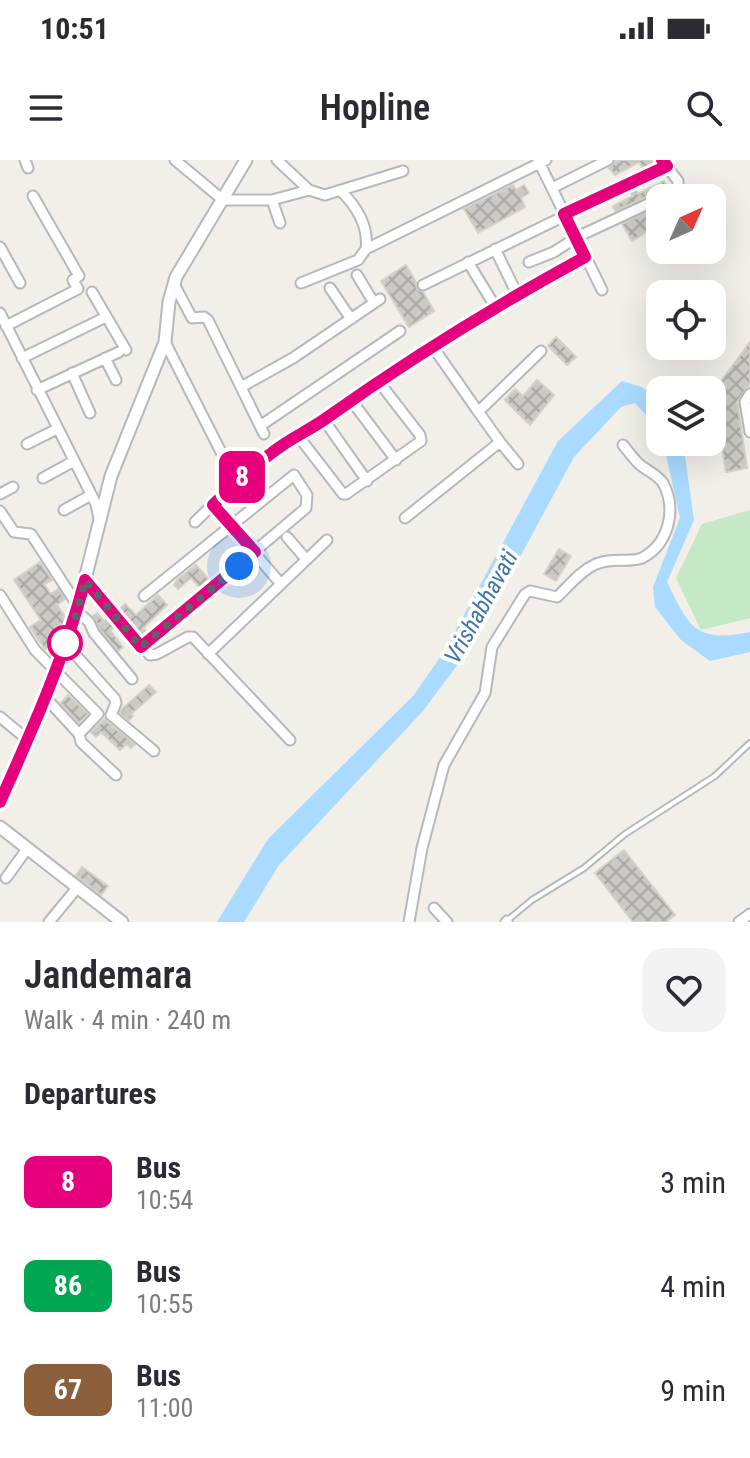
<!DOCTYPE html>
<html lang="en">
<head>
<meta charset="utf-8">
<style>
  :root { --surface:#fff; --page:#f2f2f3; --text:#2b2b33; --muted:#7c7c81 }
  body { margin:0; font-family:"Roboto Condensed",sans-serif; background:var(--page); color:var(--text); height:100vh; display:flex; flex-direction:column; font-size:30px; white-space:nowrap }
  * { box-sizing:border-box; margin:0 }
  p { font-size:26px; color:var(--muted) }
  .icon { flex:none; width:44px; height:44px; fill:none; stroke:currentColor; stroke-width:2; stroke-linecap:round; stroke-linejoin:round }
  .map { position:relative; height:762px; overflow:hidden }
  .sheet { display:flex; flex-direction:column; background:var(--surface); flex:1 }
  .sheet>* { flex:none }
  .badge { padding:0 16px; border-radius:12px; font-size:28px; line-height:52px }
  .needle { width:52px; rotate:45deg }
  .buttons { position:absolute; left:646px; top:24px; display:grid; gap:16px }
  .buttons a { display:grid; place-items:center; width:80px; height:80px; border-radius:16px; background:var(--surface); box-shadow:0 8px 32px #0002; font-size:40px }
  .you { position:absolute; width:40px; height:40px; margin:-20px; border:6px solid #fff; border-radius:50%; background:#1a73e8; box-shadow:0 0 0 12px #1a73e833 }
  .map>.badge { position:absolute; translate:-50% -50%; box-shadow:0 0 0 4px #fff }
  h2 { padding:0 24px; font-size:30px; line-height:72px }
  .round { display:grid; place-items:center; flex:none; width:84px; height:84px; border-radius:24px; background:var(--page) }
  .headline { display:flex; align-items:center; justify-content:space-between; height:136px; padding:0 24px }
  h1 { font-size:38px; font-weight:600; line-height:60px }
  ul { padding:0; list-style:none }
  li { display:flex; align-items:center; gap:24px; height:104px; padding:0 24px }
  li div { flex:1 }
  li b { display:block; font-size:30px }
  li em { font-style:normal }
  li .badge { min-width:88px; font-weight:700; text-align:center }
  .status { display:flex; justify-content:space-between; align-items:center; height:56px; padding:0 40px; background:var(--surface); direction:ltr }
  .status svg { height:22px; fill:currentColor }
  header { display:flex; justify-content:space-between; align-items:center; height:104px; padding:0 24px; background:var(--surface); font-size:36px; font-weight:600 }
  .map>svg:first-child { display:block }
  .grass { fill:#c5e8c5 }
  .water { fill:#aadaff }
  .building { fill:url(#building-cross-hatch); stroke:#d6d1c6; stroke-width:2 }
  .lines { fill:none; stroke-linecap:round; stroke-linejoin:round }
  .service-casing { stroke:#b5b8bc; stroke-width:8 }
  .minor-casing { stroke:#b5b8bc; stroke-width:13 }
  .tertiary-casing { stroke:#b5b8bc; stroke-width:15 }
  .service { stroke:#fff; stroke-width:4 }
  .minor { stroke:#fff; stroke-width:9 }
  .tertiary { stroke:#fff; stroke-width:11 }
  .line-casing { stroke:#fff; stroke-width:18 }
  .line { stroke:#e6007e; stroke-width:12 }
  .walk { stroke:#5f6368; stroke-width:8; stroke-dasharray:0 14.4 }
  .stop-dot { fill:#fff; stroke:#e6007e; stroke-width:4 }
  .labels { text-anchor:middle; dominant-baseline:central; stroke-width:8; stroke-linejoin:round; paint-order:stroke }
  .water-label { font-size:24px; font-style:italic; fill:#4174aa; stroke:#fff }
</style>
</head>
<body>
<div class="status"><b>10:51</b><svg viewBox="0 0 49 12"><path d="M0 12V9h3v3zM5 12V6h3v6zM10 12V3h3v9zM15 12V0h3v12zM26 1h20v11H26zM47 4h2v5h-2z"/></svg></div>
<header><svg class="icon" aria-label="menu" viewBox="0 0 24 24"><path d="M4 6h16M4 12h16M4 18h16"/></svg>Hopline<svg class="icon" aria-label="search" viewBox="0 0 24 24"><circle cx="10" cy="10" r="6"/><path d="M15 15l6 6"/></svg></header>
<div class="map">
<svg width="750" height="762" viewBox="0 0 750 762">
  <defs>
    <pattern id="building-cross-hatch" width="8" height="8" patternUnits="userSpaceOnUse" patternTransform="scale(2)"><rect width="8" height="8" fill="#cccac5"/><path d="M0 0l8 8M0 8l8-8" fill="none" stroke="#a9a8a4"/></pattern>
  </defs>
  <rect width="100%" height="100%" fill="#f1efe8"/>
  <!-- grass -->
  <path class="grass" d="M750 350V458L701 470 676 418 702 364Z"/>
  <!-- water -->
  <path class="water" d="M622 221 642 227 660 241V270L635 243 621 247 574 297 473 484 423 551 279 705 244 762H217L268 679 414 535 445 490 558 281Z
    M663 282H683L694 360 667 422C689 467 695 483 750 472V492L710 501 681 480 655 447 653 427 680 358Z"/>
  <!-- building -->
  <path class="building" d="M617 0H651L655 4 643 9 639 2 615 15 609 8Z
    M664 21 667 26 663 29 615 51 613 46 633 36 631 33 636 30 638 34Z
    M513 25 516 30 524 25 529 33 521 38 525 47 478 73 464 49Z
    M657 48 660 63 632 81 622 64Z
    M406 105 416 122 417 129 423 132 434 151 409 167 381 121Z
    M556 177 576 197 567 205 548 186Z
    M750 182V224L737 242 747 308 726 312 715 246 719 224Z
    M537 220 554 235 530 265 505 240 515 229 523 236Z
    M559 389 571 396 556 421 544 414Z
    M40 402 52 420 44 424 51 434 58 429 65 439 57 445 66 458 64 463 56 469 60 475 58 478 45 489 30 467 41 460 14 420Z
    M196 405 209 420 200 428 191 418 178 429 174 425 177 420Z
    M158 435 167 445 143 468 147 472 143 476 120 449 125 444 136 455Z
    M97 453 104 461 108 458 115 466 110 470 123 487 118 491 100 469 93 456Z
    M149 525 156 532 131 554 133 556 129 560 120 553 122 549Z
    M68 535 88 554 79 563 61 543Z
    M105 559 106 561 135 584 131 588 127 584 120 590 101 572 96 577 91 572Z
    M624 690 675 755 666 762H633L595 713Z
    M82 707 108 726 101 735 76 715Z"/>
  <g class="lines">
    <defs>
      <path id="service" d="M509 759 532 740 584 708 625 674 715 616 750 583"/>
      <path id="minor" d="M25 0 28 8
        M175 0 223 40H272
        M277 0 309 30 325 35 403 11
        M538 0 602 130
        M552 28 608 0
        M341 31C357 47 369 66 366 89
        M280 63 272 40 309 30
        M0 87 20 123
        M495 89 517 134
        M468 102 496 148
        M529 102 554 92 577 77 678 30V21L662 0
        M357 115 374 143
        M301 123 358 100 366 89 546 0
        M174 124 192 158 204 157 208 160 264 274
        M423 125 667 6
        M330 128 351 159
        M92 132 126 190
        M0 153 96 344 99 359
        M6 166 78 129 73 120 79 116 33 36
        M165 182 221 292 242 316 276 289 299 277 401 207 517 134 585 97
        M433 187 477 250 481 249 541 191
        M22 198 106 157
        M105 198 116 220
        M72 213 90 253
        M241 227 293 198 380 139
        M37 230 119 192
        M750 234 745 242 750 272
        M351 240 396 300
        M324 260 367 321
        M260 266 400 171
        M299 277 343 334H346L421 281 420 275 379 222
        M500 282 518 304
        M27 284 57 269
        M43 318 74 301
        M0 334 13 327
        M213 345 281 424
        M64 350 91 335
        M0 351 14 372 31 374 78 446
        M405 358 500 282 477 250
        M195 362 242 316
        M287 377 306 399
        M85 420 150 495 157 494 188 477H193L290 580
        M0 435 35 490 98 554 79 574 45 537
        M77 451 89 462 94 473 132 519
        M65 483 115 539 116 543 111 555 154 591
        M141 487 306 348 307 335 294 315 144 436
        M208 494 327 380
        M0 557 28 580
        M79 574 81 582 116 615
        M6 718 27 689
        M434 748 447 762
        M49 762 77 728
        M409 762 422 688 444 605 485 533 492 487 525 434 530 431 557 437C569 426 579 412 594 405 609 397 631 403 642 398 669 384 677 349 663 323 657 314 647 311 639 304 633 298 628 291 623 285
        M506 762 507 761
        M739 762 750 754"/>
      <path id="tertiary" d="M0 642 28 580 75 459 111 316 165 182 169 142 176 117 246 0
        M0 667 122 762"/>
    </defs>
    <!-- service casing -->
    <use href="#service" class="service-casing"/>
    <!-- minor casing -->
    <use href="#minor" class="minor-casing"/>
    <!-- tertiary casing -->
    <use href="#tertiary" class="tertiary-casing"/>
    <!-- service -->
    <use href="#service" class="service"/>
    <!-- minor -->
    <use href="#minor" class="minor"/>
    <!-- tertiary -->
    <use href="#tertiary" class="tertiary"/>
  </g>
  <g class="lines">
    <defs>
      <path id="line" d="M0 642C32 570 65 497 85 420L141 487 255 392 213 345C232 326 251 308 273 292 289 279 308 271 325 259 408 200 495 146 585 97L564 54 667 6 662 0"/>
    </defs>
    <!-- line casing -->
    <use href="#line" class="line-casing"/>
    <!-- line -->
    <use href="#line" class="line"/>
    <!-- walk -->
    <path class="walk" d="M65 483 75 459 85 420 141 487 239 406"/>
  </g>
  <!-- markers -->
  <circle class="stop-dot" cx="65" cy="483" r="16"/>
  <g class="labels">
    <!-- water labels -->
    <g class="water-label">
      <text transform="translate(481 447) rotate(-61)">Vrishabhavati</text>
    </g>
  </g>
</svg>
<div class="buttons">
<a><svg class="needle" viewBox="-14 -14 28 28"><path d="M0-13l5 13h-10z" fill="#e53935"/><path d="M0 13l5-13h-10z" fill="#7c7c81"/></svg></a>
<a><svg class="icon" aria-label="locate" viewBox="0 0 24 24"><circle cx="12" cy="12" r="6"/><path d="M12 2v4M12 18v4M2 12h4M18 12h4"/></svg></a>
<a><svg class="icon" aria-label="layers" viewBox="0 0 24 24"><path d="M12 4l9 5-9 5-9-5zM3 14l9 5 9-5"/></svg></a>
</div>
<div class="you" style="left:239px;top:406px"></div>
<b class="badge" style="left:242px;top:317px;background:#e6007e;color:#fff">8</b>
</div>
<section class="sheet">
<div class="headline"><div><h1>Jandemara</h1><p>Walk · 4 min · 240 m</p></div><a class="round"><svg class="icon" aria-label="heart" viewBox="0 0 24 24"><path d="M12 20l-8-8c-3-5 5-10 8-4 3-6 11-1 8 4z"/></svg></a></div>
<h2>Departures</h2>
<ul>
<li><span class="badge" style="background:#e6007e;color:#fff">8</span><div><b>Bus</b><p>10:54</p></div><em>3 min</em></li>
<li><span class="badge" style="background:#00a651;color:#fff">86</span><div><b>Bus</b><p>10:55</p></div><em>4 min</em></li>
<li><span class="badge" style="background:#8b5e3c;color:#fff">67</span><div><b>Bus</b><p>11:00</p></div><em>9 min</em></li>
</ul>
</section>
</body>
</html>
